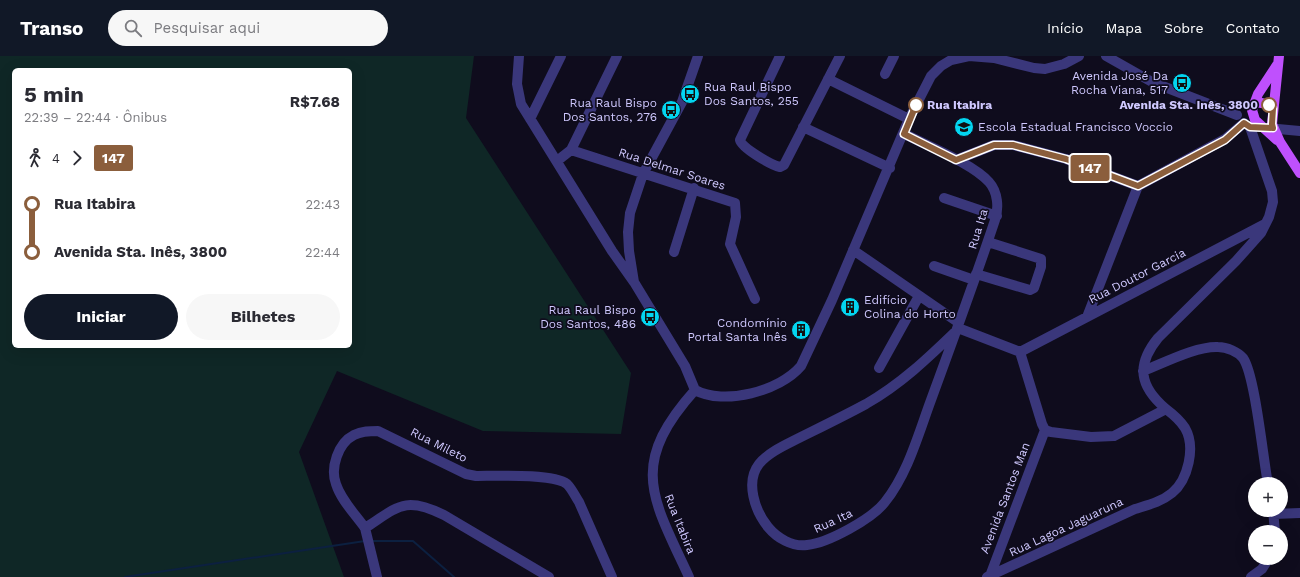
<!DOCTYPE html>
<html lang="pt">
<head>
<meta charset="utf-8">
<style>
  :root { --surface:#fff; --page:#f7f7f7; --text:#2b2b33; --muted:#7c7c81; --accent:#111827 }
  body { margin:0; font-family:"Work Sans",sans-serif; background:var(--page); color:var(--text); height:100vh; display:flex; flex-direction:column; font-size:15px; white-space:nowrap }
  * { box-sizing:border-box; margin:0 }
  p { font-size:13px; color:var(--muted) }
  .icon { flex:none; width:22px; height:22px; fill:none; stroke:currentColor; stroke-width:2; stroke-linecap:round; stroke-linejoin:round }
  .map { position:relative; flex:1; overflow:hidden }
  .drawer { position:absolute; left:12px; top:12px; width:340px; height:280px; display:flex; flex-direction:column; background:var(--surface); border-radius:6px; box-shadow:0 4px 16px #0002 }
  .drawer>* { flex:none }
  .badge { padding:0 8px; border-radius:3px; font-size:14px; line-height:26px }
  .buttons { position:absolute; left:1248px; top:421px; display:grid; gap:8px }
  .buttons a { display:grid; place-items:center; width:40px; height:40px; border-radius:50%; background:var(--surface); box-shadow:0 4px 16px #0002; font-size:20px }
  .map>.badge { position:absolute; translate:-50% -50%; box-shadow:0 0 0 2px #fff }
  .legs { display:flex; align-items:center; gap:6px; height:44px; padding:0 12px; font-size:13px }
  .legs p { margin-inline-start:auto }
  .head { display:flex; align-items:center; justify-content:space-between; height:68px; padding:0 12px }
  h1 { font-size:22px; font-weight:700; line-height:30px }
  .button { display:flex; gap:8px; margin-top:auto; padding:8px 12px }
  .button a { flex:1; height:46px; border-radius:24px; background:var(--accent); color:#fff; font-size:16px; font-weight:700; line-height:46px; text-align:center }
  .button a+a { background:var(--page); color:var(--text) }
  ul { padding:0 12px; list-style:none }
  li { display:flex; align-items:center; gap:14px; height:48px; font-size:15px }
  li i { display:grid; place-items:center; width:6px; height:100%; margin:0 5px; background:currentColor }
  li i::after { content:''; width:10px; height:10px; margin:-5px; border:3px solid; border-radius:50%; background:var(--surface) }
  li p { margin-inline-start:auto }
  li:first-child i { background:linear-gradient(#0000 50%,currentColor 0) }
  li:last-child i { background:linear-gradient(currentColor 50%,#0000 0) }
  header { display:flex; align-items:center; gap:24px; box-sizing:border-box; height:56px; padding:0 20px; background:var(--accent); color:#fff }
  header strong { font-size:19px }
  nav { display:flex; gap:22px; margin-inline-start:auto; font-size:14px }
  .search { width:280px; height:36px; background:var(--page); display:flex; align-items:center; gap:10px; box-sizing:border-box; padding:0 14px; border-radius:22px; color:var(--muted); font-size:15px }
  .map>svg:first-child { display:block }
  .green { fill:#0f2726; fill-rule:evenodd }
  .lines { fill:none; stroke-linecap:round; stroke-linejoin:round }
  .stream { stroke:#0c2040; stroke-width:2 }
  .minor { stroke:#3a377b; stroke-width:10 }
  .major { stroke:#bf50fd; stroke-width:10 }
  .line-1-casing { stroke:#fff; stroke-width:9 }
  .line-1 { stroke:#8b5e3c; stroke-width:6 }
  .stop-1-dot { fill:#fff; stroke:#8b5e3c; stroke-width:2 }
  .labels { text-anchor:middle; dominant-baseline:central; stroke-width:3.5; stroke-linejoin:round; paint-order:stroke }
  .poi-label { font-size:12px; fill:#cfc8fe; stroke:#0f0c1d; text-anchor:end }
  .stop-label { font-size:12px; font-weight:bold; fill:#cfc8fe; stroke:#0f0c1d; text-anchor:start }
  .street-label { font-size:12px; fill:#cfc8fe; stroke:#0f0c1d }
</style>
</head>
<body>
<header>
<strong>Transo</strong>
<div class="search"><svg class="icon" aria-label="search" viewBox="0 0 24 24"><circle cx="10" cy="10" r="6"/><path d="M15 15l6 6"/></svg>Pesquisar aqui</div>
<nav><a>Início</a><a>Mapa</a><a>Sobre</a><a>Contato</a></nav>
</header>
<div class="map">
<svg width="1300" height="521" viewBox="0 0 1300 521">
  <rect width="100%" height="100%" fill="#0f0c1d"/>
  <!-- green -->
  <path class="green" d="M0 0H474L466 62 631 317 621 378 483 375 337 315 299 396 344 521H0ZM14 14H350V290H14Z"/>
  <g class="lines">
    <!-- stream -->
    <path class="stream" d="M371 485H413L454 521
      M125 521 365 485"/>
    <!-- minor -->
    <path class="minor" d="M519 0 517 28 521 48 612 195 634 226
      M780 0 740 84C742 92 771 109 780 111L784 109 840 0
      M1106 0 1152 26 1237 59
      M885 18 894 0
      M828 23 909 63
      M530 63 561 0
      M803 71 890 112
      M1266 72 1300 75
      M903 77C927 90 972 107 989 126 998 136 999 152 995 164 975 224 953 284 931 344 918 379 908 417 885 446 872 463 828 487 807 489 792 491 777 482 768 471 755 455 745 426 759 408 767 398 781 391 793 385 817 373 842 361 866 348 901 328 928 302 956 275
      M571 94 735 147 736 161 730 188 755 243
      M956 104 994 89H1013L1066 103 1138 130
      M557 105 571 94 617 0
      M944 142 997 160
      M853 194 959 267
      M674 196 694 132
      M934 210 974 224
      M976 218 1030 234 1034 232 1041 211V203L988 186
      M1087 261 1138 130 1225 83 1244 67
      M958 272 1020 296
      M1020 296 1265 168
      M1020 296 1042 368 1045 374 1051 376 1091 381 1114 380 1166 353
      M879 312 919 240
      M1143 315C1164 307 1196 290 1218 291 1227 291 1238 296 1243 302 1255 319 1263 402 1268 428
      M695 334C724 350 780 335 801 310L832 244 909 63 931 20 941 10 951 4 969 0 994 2 1034 12 1045 13 1064 8 1079 0
      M695 334 685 310 634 226 629 195 628 176 630 157 643 118 682 46 698 0
      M1273 454 1275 476
      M1274 458 1300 457
      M365 472C355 458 341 444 336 428 330 412 338 387 354 379 362 375 370 375 378 375L466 418 476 420C495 420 553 417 567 428 572 433 575 440 579 446L612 521
      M990 520 1045 374
      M377 521 365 472C399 450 405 440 444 459L549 521
      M689 521C652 441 628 409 695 334
      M987 521 1135 453C1148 449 1161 446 1172 437 1188 424 1196 391 1185 372 1180 364 1174 359 1166 353 1139 330 1136 309 1158 282L1236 205 1261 177 1269 161 1273 146 1272 135 1250 71
      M1251 521 1262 513 1269 502"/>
    <!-- major -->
    <path class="major" d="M1279 0 1272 68 1280 86 1300 117
      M1254 48C1260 45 1268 48 1273 53
      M1277 84 1255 64 1252 54 1258 38 1277 9"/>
  </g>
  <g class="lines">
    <defs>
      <path id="line-1" d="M916 49 904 78 956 104 994 89H1013L1066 103 1138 130 1225 84 1244 67 1250 71 1273 72 1272 68 1273 52 1269 49"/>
    </defs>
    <!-- line-1 casing -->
    <use href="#line-1" class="line-1-casing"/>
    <!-- line-1 -->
    <use href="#line-1" class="line-1"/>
  </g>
  <!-- icons -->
  <defs>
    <symbol id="bus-disc" viewBox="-11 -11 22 22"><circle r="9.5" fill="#03d5f0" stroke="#0f0c1d"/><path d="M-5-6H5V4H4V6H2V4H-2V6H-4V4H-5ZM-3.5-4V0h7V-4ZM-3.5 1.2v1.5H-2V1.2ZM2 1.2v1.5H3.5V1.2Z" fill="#111"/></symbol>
    <symbol id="school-disc" viewBox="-11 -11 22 22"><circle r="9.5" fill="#03d5f0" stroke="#0f0c1d"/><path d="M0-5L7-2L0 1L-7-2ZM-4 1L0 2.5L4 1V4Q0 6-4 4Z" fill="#111"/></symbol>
    <symbol id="building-disc" viewBox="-11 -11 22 22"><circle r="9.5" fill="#03d5f0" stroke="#0f0c1d"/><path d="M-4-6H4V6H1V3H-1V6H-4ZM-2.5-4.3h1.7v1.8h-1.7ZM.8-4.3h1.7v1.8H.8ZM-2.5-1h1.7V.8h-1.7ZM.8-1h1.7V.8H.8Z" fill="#111"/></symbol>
  </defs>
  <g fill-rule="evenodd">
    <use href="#bus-disc" x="1171" y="16" width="22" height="22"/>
    <use href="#bus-disc" x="679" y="27" width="22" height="22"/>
    <use href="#bus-disc" x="660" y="43" width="22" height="22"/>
    <use href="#school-disc" x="953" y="60" width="22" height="22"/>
    <use href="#building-disc" x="839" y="240" width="22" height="22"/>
    <use href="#bus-disc" x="639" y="250" width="22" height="22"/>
    <use href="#building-disc" x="790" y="263" width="22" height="22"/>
  </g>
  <!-- markers -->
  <g class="stop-1-dot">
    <circle cx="916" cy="49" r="7"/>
    <circle cx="1269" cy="49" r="7"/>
  </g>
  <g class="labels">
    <!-- poi labels -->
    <g class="poi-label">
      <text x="1168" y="20">Avenida José Da<tspan x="1168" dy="14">Rocha Viana, 517</tspan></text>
      <text x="704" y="31" text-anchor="start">Rua Raul Bispo<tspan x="704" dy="14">Dos Santos, 255</tspan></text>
      <text x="657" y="47">Rua Raul Bispo<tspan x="657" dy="14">Dos Santos, 276</tspan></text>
      <text x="978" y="71" text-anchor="start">Escola Estadual Francisco Voccio</text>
      <text x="864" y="244" text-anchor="start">Edifício<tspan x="864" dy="14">Colina do Horto</tspan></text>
      <text x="636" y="254">Rua Raul Bispo<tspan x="636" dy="14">Dos Santos, 486</tspan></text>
      <text x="787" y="267">Condomínio<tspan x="787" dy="14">Portal Santa Inês</tspan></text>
    </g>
    <!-- stop labels -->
    <g class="stop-label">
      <text x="927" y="49">Rua Itabira</text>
      <text x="1258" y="49" text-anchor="end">Avenida Sta. Inês, 3800</text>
    </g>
    <!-- street labels -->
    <g class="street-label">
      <text transform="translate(672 113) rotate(18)">Rua Delmar Soares</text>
      <text transform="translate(978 173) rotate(-73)">Rua Ita</text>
      <text transform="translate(1137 220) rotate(-27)">Rua Doutor Garcia</text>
      <text transform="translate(439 389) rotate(27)">Rua Mileto</text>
      <text transform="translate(1005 442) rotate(-69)">Avenida Santos Man</text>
      <text transform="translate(833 465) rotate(-25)">Rua Ita</text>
      <text transform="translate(680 468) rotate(68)">Rua Itabira</text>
      <text transform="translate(1066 471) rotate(-25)">Rua Lagoa Jaguaruna</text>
    </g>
  </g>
</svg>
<div class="buttons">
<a>+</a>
<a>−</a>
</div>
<b class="badge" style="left:1090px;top:112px;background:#8b5e3c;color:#fff">147</b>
<section class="drawer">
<div class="head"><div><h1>5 min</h1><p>22:39 – 22:44 · Ônibus</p></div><b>R$7.68</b></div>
<div class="legs"><svg class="icon" aria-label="walk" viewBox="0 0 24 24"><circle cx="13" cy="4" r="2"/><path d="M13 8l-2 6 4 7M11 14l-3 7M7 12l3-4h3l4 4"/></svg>4<svg class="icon" aria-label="forward" viewBox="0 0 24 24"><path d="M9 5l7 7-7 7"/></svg><b class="badge" style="background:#8b5e3c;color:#fff">147</b></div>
<ul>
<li><i style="color:#8b5e3c"></i><b>Rua Itabira</b><p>22:43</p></li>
<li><i style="color:#8b5e3c"></i><b>Avenida Sta. Inês, 3800</b><p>22:44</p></li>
</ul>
<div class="button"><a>Iniciar</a><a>Bilhetes</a></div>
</section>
</div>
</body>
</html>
